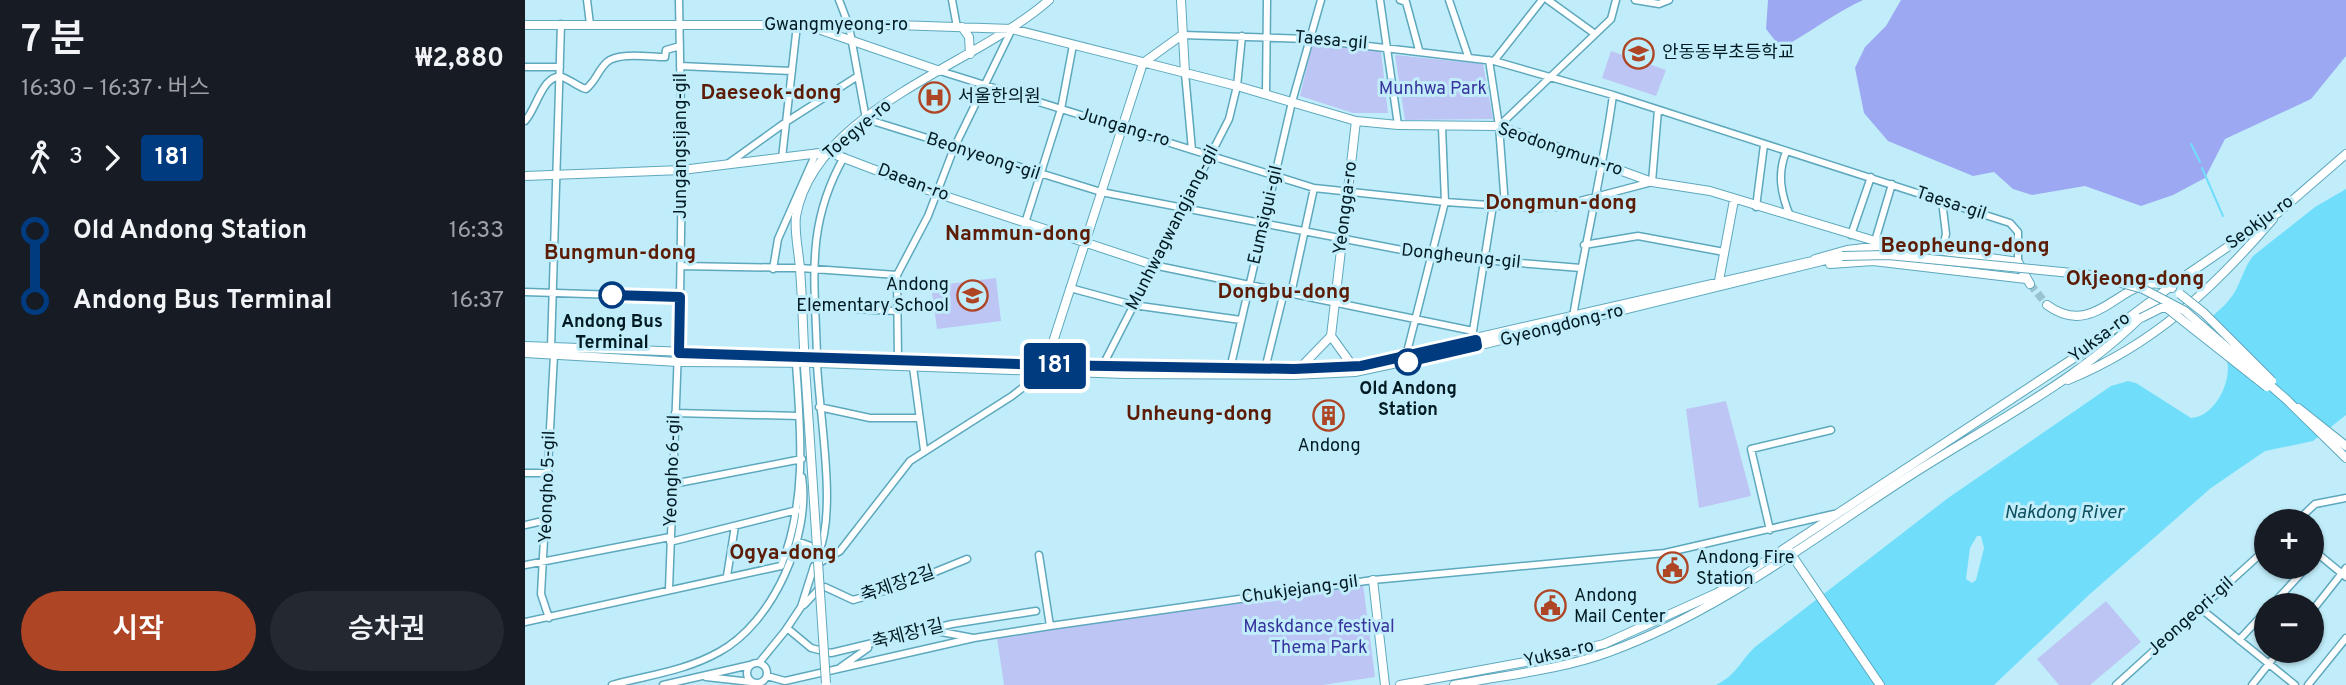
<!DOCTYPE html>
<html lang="ko">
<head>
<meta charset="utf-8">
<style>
  :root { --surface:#171b24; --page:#242831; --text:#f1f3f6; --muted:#9ea1a6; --accent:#ae4525 }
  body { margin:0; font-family:Overpass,"Noto Sans KR",sans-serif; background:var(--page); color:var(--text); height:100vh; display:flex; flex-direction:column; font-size:26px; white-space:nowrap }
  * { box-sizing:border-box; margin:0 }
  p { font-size:23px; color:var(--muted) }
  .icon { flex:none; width:38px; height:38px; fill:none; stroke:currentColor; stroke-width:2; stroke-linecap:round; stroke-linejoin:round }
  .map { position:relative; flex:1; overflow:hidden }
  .details { display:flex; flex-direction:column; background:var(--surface); width:525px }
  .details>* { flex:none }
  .badge { padding:0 14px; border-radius:5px; font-size:24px; line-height:46px }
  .tools { position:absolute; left:1729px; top:509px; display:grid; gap:14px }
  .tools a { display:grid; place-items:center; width:70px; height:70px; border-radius:50%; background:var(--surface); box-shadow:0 2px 5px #0004; font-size:35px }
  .map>.badge { position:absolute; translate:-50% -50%; box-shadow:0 0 0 4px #fff }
  .legs { display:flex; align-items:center; gap:10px; height:77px; padding:0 21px; font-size:23px }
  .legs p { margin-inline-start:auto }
  .summary { display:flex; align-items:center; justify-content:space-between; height:119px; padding:0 21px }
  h1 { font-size:38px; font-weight:600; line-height:52px }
  .action { display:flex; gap:14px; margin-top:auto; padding:14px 21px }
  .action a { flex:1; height:80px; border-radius:42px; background:var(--accent); color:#fff; font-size:28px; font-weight:600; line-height:80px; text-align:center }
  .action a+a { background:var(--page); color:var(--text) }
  ul { padding:0 21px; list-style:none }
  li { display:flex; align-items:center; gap:24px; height:70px; font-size:26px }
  li i { display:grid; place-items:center; width:10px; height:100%; margin:0 9px; background:currentColor }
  li i::after { content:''; width:18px; height:18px; margin:-9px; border:5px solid; border-radius:50%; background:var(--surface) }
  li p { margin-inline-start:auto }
  li:first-child i { background:linear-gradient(#0000 50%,currentColor 0) }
  li:last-child i { background:linear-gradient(currentColor 50%,#0000 0) }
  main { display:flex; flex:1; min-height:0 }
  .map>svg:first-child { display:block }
  .green { fill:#bdc5f5 }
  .forest { fill:#9da8f2 }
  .water { fill:#70defb; fill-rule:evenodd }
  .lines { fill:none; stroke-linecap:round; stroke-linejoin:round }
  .stream { stroke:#70defb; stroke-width:2 }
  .tertiary-tunnel { stroke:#9ac3cf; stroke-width:8; stroke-dasharray:8 4; stroke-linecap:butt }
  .minor-casing { stroke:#5da8bd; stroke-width:9 }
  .tertiary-casing { stroke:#5da8bd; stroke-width:10 }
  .minor { stroke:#fff; stroke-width:6 }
  .tertiary { stroke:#fff; stroke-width:8 }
  .tertiary-bridge-casing { stroke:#5da8bd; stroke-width:10; stroke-linecap:butt }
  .tertiary-bridge { stroke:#fff; stroke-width:8 }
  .line-1-casing { stroke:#fff; stroke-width:16 }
  .line-1 { stroke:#003b80; stroke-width:10 }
  .stop-1-dot { fill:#fff; stroke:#003b80; stroke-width:3.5 }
  .labels { text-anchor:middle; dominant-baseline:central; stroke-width:6; stroke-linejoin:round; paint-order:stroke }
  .street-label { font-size:18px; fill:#001b23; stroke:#c1edfa }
  .poi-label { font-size:18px; fill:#001b23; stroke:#c1edfa; text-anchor:start }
  .park-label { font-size:18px; fill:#38349d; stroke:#c1edfa }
  .stop-label { font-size:18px; font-weight:bold; fill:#001b23; stroke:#c1edfa }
  .water-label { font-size:19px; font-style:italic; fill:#0d4f5e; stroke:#c1edfa }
  .quarter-label { font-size:21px; font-weight:bold; fill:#5d1c06; stroke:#c1edfa }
</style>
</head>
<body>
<main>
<section class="details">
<div class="summary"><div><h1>7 분</h1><p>16:30 – 16:37 · 버스</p></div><b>₩2,880</b></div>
<div class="legs"><svg class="icon" aria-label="walk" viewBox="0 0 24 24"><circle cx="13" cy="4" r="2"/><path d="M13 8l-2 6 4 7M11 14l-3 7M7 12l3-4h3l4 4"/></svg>3<svg class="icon" aria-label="forward" viewBox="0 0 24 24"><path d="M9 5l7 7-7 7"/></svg><b class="badge" style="background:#003b80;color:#fff">181</b></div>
<ul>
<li><i style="color:#003b80"></i><b>Old Andong Station</b><p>16:33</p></li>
<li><i style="color:#003b80"></i><b>Andong Bus Terminal</b><p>16:37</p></li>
</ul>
<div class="action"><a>시작</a><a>승차권</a></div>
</section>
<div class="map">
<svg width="1821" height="685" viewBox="0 0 1821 685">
  <rect width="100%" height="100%" fill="#c1edfa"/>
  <!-- green -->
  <path class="green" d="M787 44 856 51 863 113H828L775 96Z
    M1086 51 1141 70 1131 96 1077 78Z
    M870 55 958 64 968 119 880 120Z
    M471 278 476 321 412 329 406 286Z
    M1201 401 1226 496 1174 508 1161 409Z
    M838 584 850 677 798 685H479L472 638Z
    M1581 601 1616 642 1565 685H1534L1512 659Z"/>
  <!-- forest -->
  <path class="forest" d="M1243 0H1338C1309 13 1285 33 1256 48L1241 29Z
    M1376 0H1821V56L1786 99 1700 139 1680 178 1648 195 1616 206 1560 186 1507 195 1488 189 1469 172 1448 176 1363 141 1339 113 1330 68 1340 47 1361 26Z"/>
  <!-- water -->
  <path class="water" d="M1821 189V415L1788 441 1740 451 1686 488 1565 594 1469 685H1191C1213 674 1214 662 1230 647L1423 498 1586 386 1603 381 1611 383 1666 418C1690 417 1709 379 1701 357 1698 348 1687 338 1681 330 1682 316 1696 311 1704 300 1716 286 1717 270 1728 256L1790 207ZM1452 536H1456L1459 548 1451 580 1447 583 1441 579 1445 548Z"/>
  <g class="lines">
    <!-- stream -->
    <path class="stream" d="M1666 144 1675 162
      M1677 168 1698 216"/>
    <!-- tertiary-tunnel -->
    <path class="tertiary-tunnel" d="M1505 284 1522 305"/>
    <defs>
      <path id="minor" d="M62 0 65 24
        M314 0 324 26 341 119 576 192 908 256 1056 268
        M427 0 432 27
        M855 0 873 125
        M875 0 881 2 894 50
        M924 0 943 56
        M1023 0 1070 34
        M1110 0 1134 4 1144 0
        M657 35 784 39 969 61 1088 95 1485 223 1493 232V262
        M964 60 974 126 980 206
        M969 61 1017 0
        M155 66 267 71
        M0 67H35
        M415 71 789 188 920 202 1008 208 1032 207 1127 182 1133 110
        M660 73 667 150
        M741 94 742 0
        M0 121C11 110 18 73 37 77 46 80 53 87 61 89 71 81 73 70 82 62 93 52 125 57 140 57L141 50 155 46
        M974 126 1086 19 1091 0
        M1261 152C1252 174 1256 194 1265 216
        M257 158 272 25
        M204 163 261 122 333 76
        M1231 207 1239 145
        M500 223 536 109 548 45
        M1326 235 1346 177
        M1350 241 1367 184
        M1059 245 1113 236 1199 252
        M1417 252 1421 234 1417 201
        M628 265 948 331 968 205
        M156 266 275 268 372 275
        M248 269 253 239 291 153
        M545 288 608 305 716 320
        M0 292 155 297
        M766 294 789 188
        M290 307 371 311
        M1048 317C1060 242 1078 170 1088 95
        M26 348 36 24
        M292 356C290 279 280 226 319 157
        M881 356 920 202 917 127
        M373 359 372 275 403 216 429 148 487 29
        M292 363C294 413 312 509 294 552
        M388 367 399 450
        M577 367 704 119 712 86 717 36
        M705 369 767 102 796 0
        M740 369 759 292
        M294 407 345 418H393
        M150 413 274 416
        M0 473H24
        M148 484 277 459
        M1771 522 1790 504 1821 498
        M0 525 22 520
        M1245 530 1226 449 1306 430
        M272 541 307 554
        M145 542 272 510
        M1787 549 1821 577
        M514 555 525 626
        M0 565 145 537
        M202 576 210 526
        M144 589 155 297 157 170 154 0
        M279 605 293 590 300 587 328 600 373 587 442 559
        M1746 606 1782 567
        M1675 608 1770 685
        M1787 611 1821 568
        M24 618 16 594 29 355
        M0 622 256 566C282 501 276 432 271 364
        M262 628 286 648 306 653 427 624 511 611
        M411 631 448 638
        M1714 640 1741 611
        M222 673a10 10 0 1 1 20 0a10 10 0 1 1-20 0Z
        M234 663 260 631 276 607 289 566 315 551 385 461 487 396 519 371
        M316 667 343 648
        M242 676 260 681 449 638 525 626 848 580 1140 553 1309 514
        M181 677 226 682
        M87 685C124 675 160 671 194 652 248 623 286 536 277 477
        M138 685 225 665
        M1591 685 1741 549
        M1727 685 1754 651
        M1783 685 1821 638"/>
      <path id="tertiary" d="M656 0 660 73
        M0 25H372L487 29 712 86 831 121 873 125 974 126 1127 182 1185 191 1350 241 1493 262 1505 284
        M437 27 444 37 445 54
        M290 28 415 71
        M618 63 657 35
        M0 176 157 170 303 152 411 193 628 265
        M1290 259 1322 250 1356 246
        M1305 264 1348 261 1501 279
        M1193 286 1209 200
        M1522 305C1575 344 1601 264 1647 288
        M0 346 521 365 740 369 828 366 1296 259
        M0 353 153 362 292 363 600 374 769 375 830 372 952 346 1317 256
        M829 368 806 336 831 121
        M774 369 806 336
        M519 370 618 63
        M1543 380C1628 345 1688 289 1748 219
        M281 381C278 344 278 307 275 269 274 253 269 232 271 216 290 109 451 65 524 0
        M1762 400 1821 458
        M1773 408 1821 446
        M1264 551 1355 685
        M848 580 860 685
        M875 685 1011 660 1079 644 1192 593 1555 354 1657 278 1754 212 1821 154
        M929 685C980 675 1035 670 1084 652 1196 611 1289 537 1389 473 1472 420 1566 374 1633 299"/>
    </defs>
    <!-- minor casing -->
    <use href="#minor" class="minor-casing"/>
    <!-- tertiary casing -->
    <use href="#tertiary" class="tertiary-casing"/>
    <!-- minor -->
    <use href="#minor" class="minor"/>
    <!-- tertiary -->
    <use href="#tertiary" class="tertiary"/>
    <defs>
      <path id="tertiary-bridge" d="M1317 256 1363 255 1567 275 1618 289 1660 311 1762 400
        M1655 294 1679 313 1747 381
        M1616 318 1636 308H1642L1742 387
        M281 381 301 683"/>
    </defs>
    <!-- tertiary-bridge casing -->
    <use href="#tertiary-bridge" class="tertiary-bridge-casing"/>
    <!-- tertiary-bridge -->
    <use href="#tertiary-bridge" class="tertiary-bridge"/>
  </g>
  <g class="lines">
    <defs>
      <path id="line-1" d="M87 295 155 297 154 353 521 365 769 369 836 366 951 340 952 346 883 362"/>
    </defs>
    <!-- line-1 casing -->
    <use href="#line-1" class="line-1-casing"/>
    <!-- line-1 -->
    <use href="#line-1" class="line-1"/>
  </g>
  <!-- icons -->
  <defs>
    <symbol id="school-ring" viewBox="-11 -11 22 22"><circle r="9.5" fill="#c1edfa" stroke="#ae4525" stroke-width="1.5"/><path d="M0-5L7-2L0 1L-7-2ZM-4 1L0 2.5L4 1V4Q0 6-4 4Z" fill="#ae4525"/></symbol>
    <symbol id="hospital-ring" viewBox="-11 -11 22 22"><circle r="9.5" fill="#c1edfa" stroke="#ae4525" stroke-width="1.5"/><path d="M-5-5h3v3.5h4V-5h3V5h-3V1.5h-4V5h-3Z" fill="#ae4525"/></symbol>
    <symbol id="building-ring" viewBox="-11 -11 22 22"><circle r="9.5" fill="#c1edfa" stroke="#ae4525" stroke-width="1.5"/><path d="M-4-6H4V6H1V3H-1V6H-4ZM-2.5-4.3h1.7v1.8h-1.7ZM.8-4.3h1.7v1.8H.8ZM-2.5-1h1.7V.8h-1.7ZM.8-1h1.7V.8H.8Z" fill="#ae4525"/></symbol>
    <symbol id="civic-ring" viewBox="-11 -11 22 22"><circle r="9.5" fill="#c1edfa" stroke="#ae4525" stroke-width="1.5"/><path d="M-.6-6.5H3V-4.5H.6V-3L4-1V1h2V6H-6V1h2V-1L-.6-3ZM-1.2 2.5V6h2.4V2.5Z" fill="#ae4525"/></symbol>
  </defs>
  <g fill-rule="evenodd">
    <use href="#school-ring" x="1096" y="36" width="35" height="35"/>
    <use href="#hospital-ring" x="392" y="80" width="35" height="35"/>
    <use href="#school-ring" x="430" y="278" width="35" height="35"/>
    <use href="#building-ring" x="786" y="398" width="35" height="35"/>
    <use href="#civic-ring" x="1130" y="550" width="35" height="35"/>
    <use href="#civic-ring" x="1008" y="588" width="35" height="35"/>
  </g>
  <!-- markers -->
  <g class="stop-1-dot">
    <circle cx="87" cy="295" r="12"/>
    <circle cx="883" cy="362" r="12"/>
  </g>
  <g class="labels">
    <!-- street labels -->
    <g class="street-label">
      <text x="311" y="25">Gwangmyeong-ro</text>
      <text transform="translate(806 41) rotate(5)">Taesa-gil</text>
      <text transform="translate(599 128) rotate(17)">Jungang-ro</text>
      <text transform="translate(333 130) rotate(-40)">Toegye-ro</text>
      <text transform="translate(156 146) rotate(-90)">Jungangsijang-gil</text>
      <text transform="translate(1035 150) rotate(19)">Seodongmun-ro</text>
      <text transform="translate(458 157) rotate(18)">Beonyeong-gil</text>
      <text transform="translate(388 183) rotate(21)">Daean-ro</text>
      <text transform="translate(1426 204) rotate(18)">Taesa-gil</text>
      <text transform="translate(821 208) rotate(-83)">Yeongga-ro</text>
      <text transform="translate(741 215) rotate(-77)">Eumsigui-gil</text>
      <text transform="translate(1735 223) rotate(-36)">Seokju-ro</text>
      <text transform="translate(648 228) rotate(-63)">Munhwagwangjang-gil</text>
      <text transform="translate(936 257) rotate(6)">Dongheung-gil</text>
      <text transform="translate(1037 326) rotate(-14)">Gyeongdong-ro</text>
      <text transform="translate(1575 338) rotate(-37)">Yuksa-ro</text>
      <text transform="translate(148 471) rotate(-88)">Yeongho 6-gil</text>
      <text transform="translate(23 487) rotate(-88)">Yeongho 5-gil</text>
      <text transform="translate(373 585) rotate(-19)">축제장2길</text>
      <text transform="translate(775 590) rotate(-8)">Chukjejang-gil</text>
      <text transform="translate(1666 617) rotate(-42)">Jeongeori-gil</text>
      <text transform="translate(383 635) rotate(-14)">축제장1길</text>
      <text transform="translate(1034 654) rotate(-13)">Yuksa-ro</text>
    </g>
    <!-- poi labels -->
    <g class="poi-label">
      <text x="1137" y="53">안동동부초등학교</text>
      <text x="433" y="97">서울한의원</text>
      <text x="424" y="285" text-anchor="end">Andong<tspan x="424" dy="21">Elementary School</tspan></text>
      <text x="804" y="446" text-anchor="middle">Andong</text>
      <text x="1171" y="558">Andong Fire<tspan x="1171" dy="21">Station</tspan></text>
      <text x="1049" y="596">Andong<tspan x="1049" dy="21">Mail Center</tspan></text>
    </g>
    <!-- park labels -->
    <g class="park-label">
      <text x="908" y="89">Munhwa Park</text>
      <text x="794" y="627">Maskdance festival<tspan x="794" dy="21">Thema Park</tspan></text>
    </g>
    <!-- stop labels -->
    <g class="stop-label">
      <text x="87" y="322">Andong Bus<tspan x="87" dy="21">Terminal</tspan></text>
      <text x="883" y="389">Old Andong<tspan x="883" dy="21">Station</tspan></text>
    </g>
    <!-- water labels -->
    <g class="water-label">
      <text x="1539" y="513">Nakdong River</text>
    </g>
    <!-- quarter labels -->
    <g class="quarter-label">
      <text x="246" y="93">Daeseok-dong</text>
      <text x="1036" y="203">Dongmun-dong</text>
      <text x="493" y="234">Nammun-dong</text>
      <text x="1440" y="246">Beopheung-dong</text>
      <text x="95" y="253">Bungmun-dong</text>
      <text x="1610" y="279">Okjeong-dong</text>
      <text x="759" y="292">Dongbu-dong</text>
      <text x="674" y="414">Unheung-dong</text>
      <text x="258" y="553">Ogya-dong</text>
    </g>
  </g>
</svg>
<div class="tools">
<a>+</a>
<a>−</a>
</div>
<b class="badge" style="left:530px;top:366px;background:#003b80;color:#fff">181</b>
</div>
</main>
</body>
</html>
